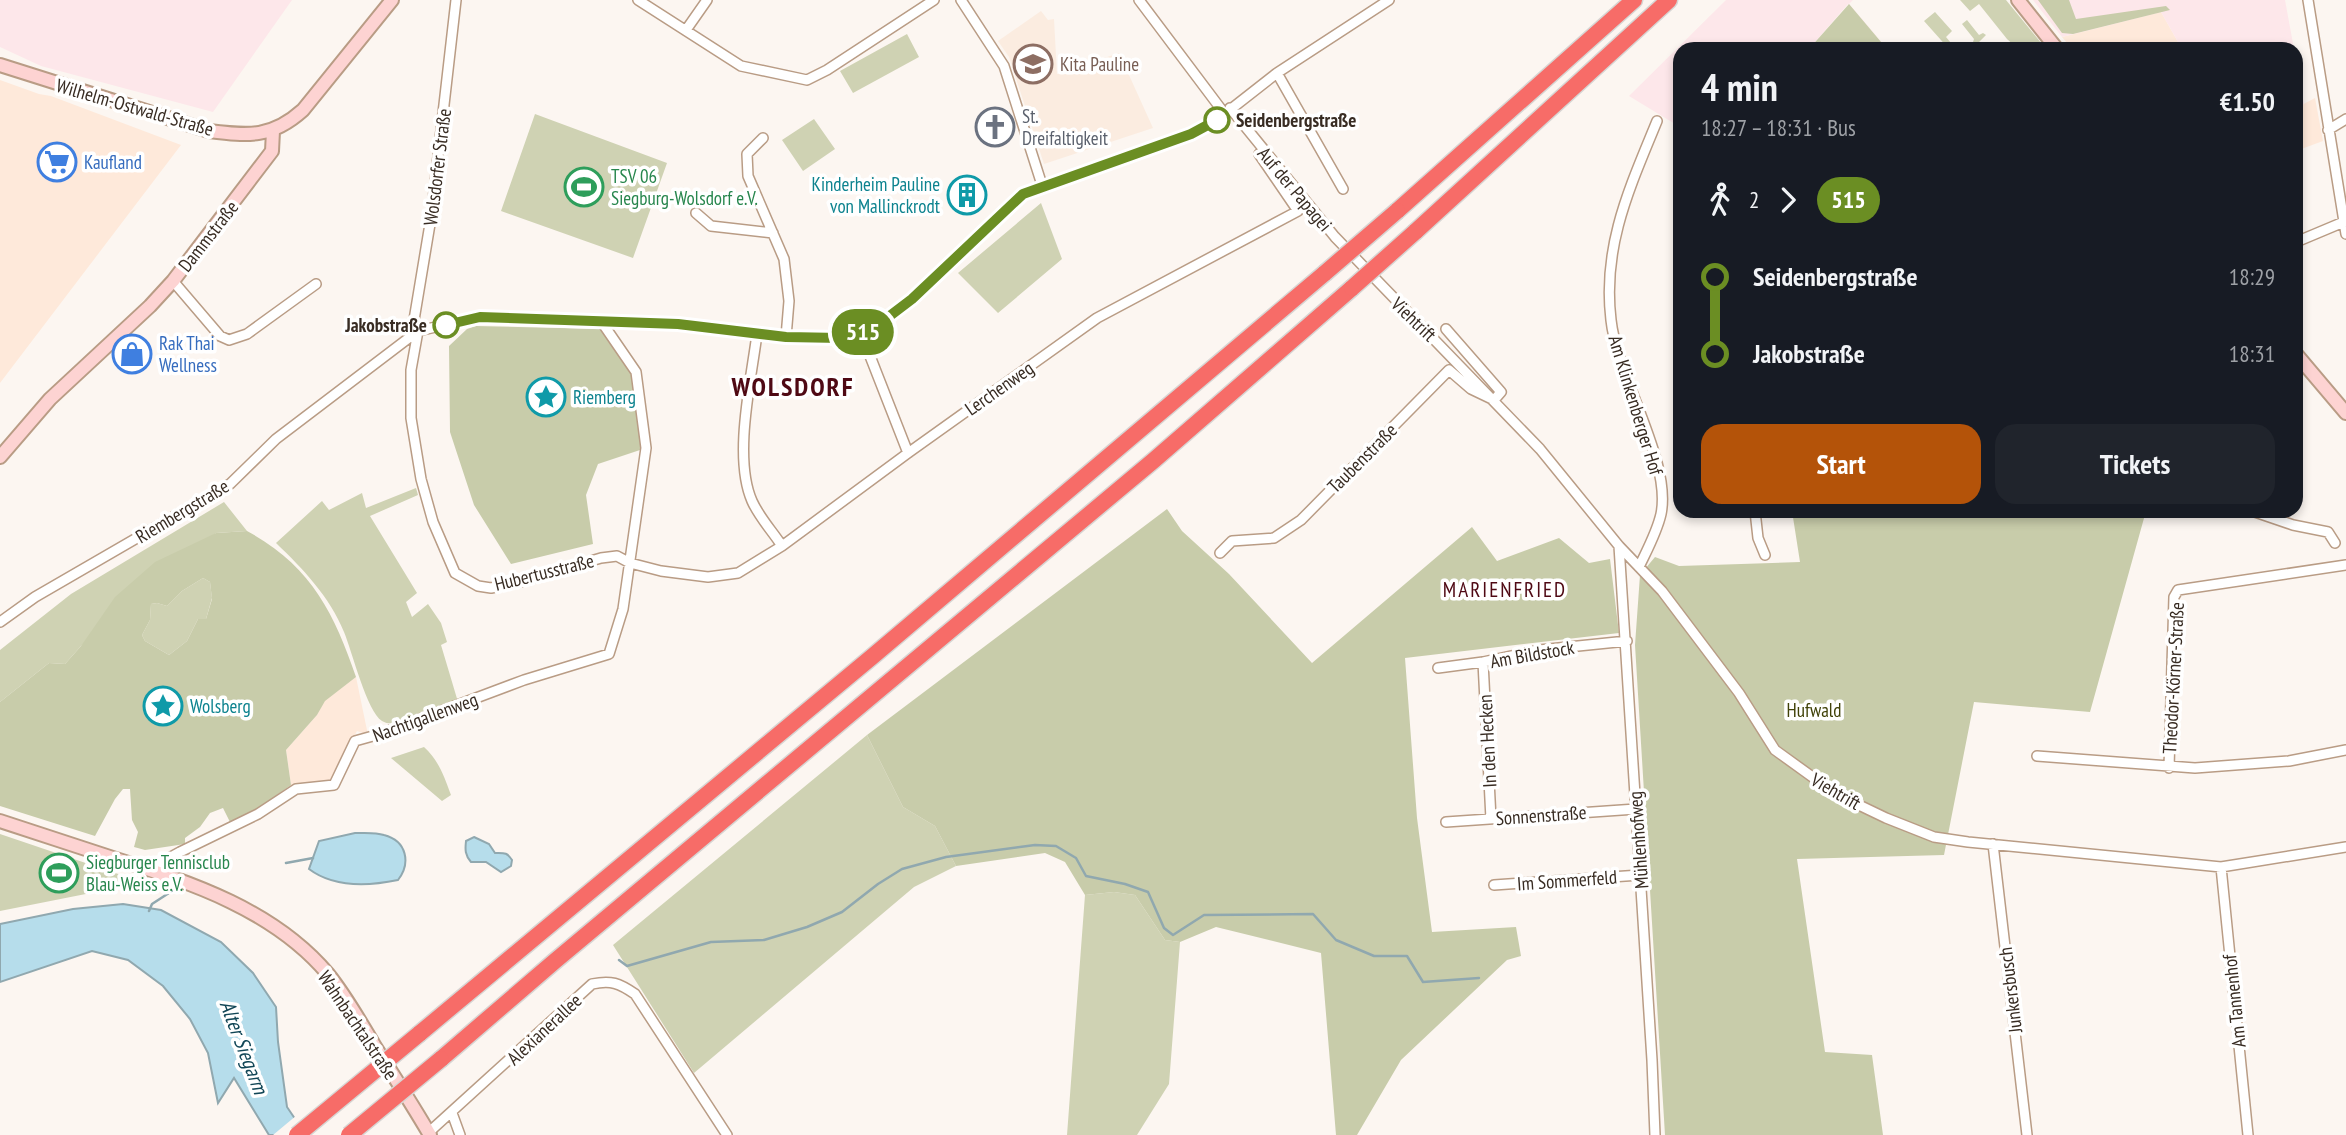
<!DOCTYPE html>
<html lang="en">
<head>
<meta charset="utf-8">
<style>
  :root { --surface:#171b24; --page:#20242c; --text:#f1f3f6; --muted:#9ea1a6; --accent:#b45309 }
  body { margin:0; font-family:"PT Sans Narrow",sans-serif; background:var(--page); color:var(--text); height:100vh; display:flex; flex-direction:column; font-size:26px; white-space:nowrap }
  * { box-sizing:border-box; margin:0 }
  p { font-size:23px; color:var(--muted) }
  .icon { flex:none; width:38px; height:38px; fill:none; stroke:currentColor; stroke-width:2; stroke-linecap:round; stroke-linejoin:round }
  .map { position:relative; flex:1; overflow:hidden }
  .drawer { position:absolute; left:1673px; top:42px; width:630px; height:476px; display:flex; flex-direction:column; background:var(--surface); border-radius:21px; box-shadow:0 4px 10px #0003 }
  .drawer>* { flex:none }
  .badge { padding:0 14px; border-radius:23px; font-size:24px; line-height:46px }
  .map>.badge { position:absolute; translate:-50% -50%; box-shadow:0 0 0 4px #fff }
  .legs { display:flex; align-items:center; gap:10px; height:77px; padding:0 28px; font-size:23px }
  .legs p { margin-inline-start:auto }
  .head { display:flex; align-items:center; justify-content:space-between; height:119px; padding:0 28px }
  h1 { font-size:38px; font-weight:600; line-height:52px }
  .primary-button { display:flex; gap:14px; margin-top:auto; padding:14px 28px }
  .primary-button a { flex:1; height:80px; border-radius:21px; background:var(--accent); color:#fff; font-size:28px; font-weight:600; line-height:80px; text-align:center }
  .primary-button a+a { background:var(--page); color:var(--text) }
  ul { padding:0 28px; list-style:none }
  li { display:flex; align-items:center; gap:24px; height:77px; font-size:26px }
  li i { display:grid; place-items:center; width:10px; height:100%; margin:0 9px; background:currentColor }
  li i::after { content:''; width:18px; height:18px; margin:-9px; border:5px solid; border-radius:50%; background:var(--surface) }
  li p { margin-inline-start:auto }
  li:first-child i { background:linear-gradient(#0000 50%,currentColor 0) }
  li:last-child i { background:linear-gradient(currentColor 50%,#0000 0) }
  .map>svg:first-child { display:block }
  .commercial { fill:#fee9da }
  .industrial { fill:#fde7ea }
  .built { fill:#fbece0 }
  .green { fill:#cfd2b3 }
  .forest { fill:#c8ccaa; fill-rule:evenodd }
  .water { fill:#b6ddeb; stroke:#90a8af; stroke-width:2 }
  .pier { fill:#fcf6f1 }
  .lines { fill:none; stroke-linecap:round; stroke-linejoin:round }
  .stream { stroke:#90a8af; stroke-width:2.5 }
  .street-casing { stroke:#b99c85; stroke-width:12 }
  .secondary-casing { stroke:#b99c85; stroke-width:16 }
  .highway-casing { stroke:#d7d5d3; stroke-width:19 }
  .street { stroke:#fff; stroke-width:9 }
  .secondary { stroke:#fdd3d2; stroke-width:12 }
  .highway { stroke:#f76c68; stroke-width:16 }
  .highway-bridge-casing { stroke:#d7d5d3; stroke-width:19; stroke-linecap:butt }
  .highway-bridge { stroke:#f76c68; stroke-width:16 }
  .line-1-casing { stroke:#fff; stroke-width:16 }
  .line-1 { stroke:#6b8e23; stroke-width:10 }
  .stop-1-dot { fill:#fff; stroke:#6b8e23; stroke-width:3.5 }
  .labels { text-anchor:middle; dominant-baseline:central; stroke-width:7; stroke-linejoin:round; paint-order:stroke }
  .education-label { font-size:19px; fill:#785e54; stroke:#fff; text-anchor:start }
  .street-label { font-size:19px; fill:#382c23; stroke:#fff }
  .worship-label { font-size:19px; fill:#5b616d; stroke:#fff; text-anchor:start }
  .stop-label { font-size:19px; font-weight:bold; fill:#382c23; stroke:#fff; text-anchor:start }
  .shop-label { font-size:19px; fill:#366cbe; stroke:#fff; text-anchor:start }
  .leisure-label { font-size:19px; fill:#27864d; stroke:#fff; text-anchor:start }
  .culture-label { font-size:19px; fill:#0d838f; stroke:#fff; text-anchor:start }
  .park-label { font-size:19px; fill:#404208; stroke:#fff }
  .neighbourhood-label { font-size:21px; letter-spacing:2px; fill:#4f0914; stroke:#fff }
  .water-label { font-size:21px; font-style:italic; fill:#114656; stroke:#fff }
  .district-label { font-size:26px; font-weight:bold; letter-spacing:2px; fill:#4f0914; stroke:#fff }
</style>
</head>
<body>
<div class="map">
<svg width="2346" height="1135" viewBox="0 0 2346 1135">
  <rect width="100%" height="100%" fill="#fcf6f1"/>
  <!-- commercial -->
  <path class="commercial" d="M2161 12 2182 49H2072L2062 37Z
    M0 80 39 94 51 96 181 145 0 383Z
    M2315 98 2323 141 2296 151V108Z
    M356 677 368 735 357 731 329 783 291 785 286 750 317 715 324 701Z"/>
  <!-- industrial -->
  <path class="industrial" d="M0 0H292L213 112 41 66 0 47Z
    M1726 0H1853L1849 4 1888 49 1848 4 1809 49H1680V127L1629 96Z
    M2033 0H2285L2294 49H2182L2161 12 2062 37Z
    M2296 61 2304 104 2296 108Z"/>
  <!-- built -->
  <path class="built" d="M1041 11 1048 20 1054 19 1057 74 1119 53 1153 128 1044 164 1009 57 998 41Z"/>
  <!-- green -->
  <path class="green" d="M1960 0H2006L2046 49H2018L2007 39 1979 4 1970 11Z
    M1935 12 1952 31 1946 37 1956 49H1949L1924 21Z
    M1967 20 1979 35 1983 33 1986 35 1976 45H1972L1974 39 1962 24Z
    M907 34 919 57 853 93 840 71Z
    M535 114 667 163 633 258 501 211Z
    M814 119 835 149 803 171 782 140Z
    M1041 203 1062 259 998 313 958 273Z
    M416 488 418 495 370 516 417 593 406 602 412 617 428 604 441 623 447 642 441 645 458 702C441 708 397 731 382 721 367 712 352 651 344 632 330 597 303 569 276 543L322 501 329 510 362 493 366 508Z
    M224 502 247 531 216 533 81 646 65 664 49 663 0 702V650L71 594Z
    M203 578 210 582 212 598 206 619H198L187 641 169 655 145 641 142 635 150 620 151 604 157 603 167 606 182 591Z
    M867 735 903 807 935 826 956 866 914 887 694 1073 613 945Z
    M424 747C439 761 444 776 451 795L442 801 391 758Z
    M0 834 124 876 121 887 0 911Z
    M1114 892 1135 895 1165 940 1180 942 1169 1084 1137 1135H1067L1085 895Z"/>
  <!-- forest -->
  <path class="forest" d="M2038 0H2069L2076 19 2166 6 2170 10 2073 34 2062 33Z
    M1849 4 1887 49H1809Z
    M476 326 601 329 631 373 643 449 598 464 586 495 593 544 511 564 474 505 450 432 449 346 467 329Z
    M1167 509 1182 531 1229 574 1312 663 1472 527 1497 561 1559 538 1589 563 1610 559 1619 633 1405 658 1417 818 1432 932 1516 927 1521 956 1507 960 1401 1060 1357 1135H1336L1321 953 1216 927 1180 942 1165 940 1135 895 1114 892 1085 895 1065 862 1045 853 956 866 935 826 903 807 867 735Z
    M1792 511H2146L2090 712 1974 702 1944 855 1797 859 1825 1052 1872 1055 1883 1135H1665L1635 645 1640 575 1655 557 1679 566 1800 562Z
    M247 531C310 565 334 612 356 677L325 701 317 715 286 750 291 785 256 810 230 822 223 808 210 813 200 827 185 838V844L145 850 134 847 138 832 132 820 130 789H123L115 799 95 836 0 806V702L49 663 65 664 81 646 115 597 155 562 216 533ZM203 578 210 582 212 599 206 619H198L187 641 169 655 145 641 142 635 150 620 151 604 157 603 167 606 182 591Z"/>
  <!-- water -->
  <path class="water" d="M355 833C365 833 375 832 384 835 407 841 411 863 398 880 369 886 334 888 309 869L319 841Z
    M474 837 489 844 495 853C504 853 507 852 512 860L511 866 501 872 486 862H471C465 855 465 850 466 841Z
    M123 904 161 910 221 942 253 973 276 1007 278 1042 287 1107 306 1135H269L234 1078 218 1103 208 1053 190 1019 163 986 128 960 92 951 0 982V924L73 909Z"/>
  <!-- pier -->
  <path class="pier" d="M297 1115 310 1135H273Z"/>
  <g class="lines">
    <!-- stream -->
    <path class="stream" d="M286 863 313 858
      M149 911 152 904 172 891
      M619 960 627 966 711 942 764 940 807 927 842 912 878 884 902 869 946 857 1035 845 1056 846 1076 858 1086 876 1125 884 1148 892 1164 928 1173 935 1204 915 1313 914 1336 940 1374 956H1407L1423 982 1479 978"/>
    <defs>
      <path id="street" d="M638 0 741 66 807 80 827 70 934 0
        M961 0 1004 66 1042 185
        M1139 0 1224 113
        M2308 0 2346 234
        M686 30 707 0
        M1277 73 1343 189
        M1230 108 1335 237 1540 449 1619 546 1662 591 1739 693 1775 750 1836 794 1886 818 1934 837 1968 842 2221 867 2346 847
        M2328 130 2346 119
        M763 138 747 154 748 176 784 259 789 301 786 337
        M696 213 711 226 773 233
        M2296 242 2346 221
        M173 281 220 336 229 340 247 334 316 284
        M418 331 411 370V418L421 479 433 522 455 573 478 586 491 588 520 582 601 558 617 556 630 563 661 571 708 577 738 573 782 546 908 453 1097 318 1298 211 1259 154
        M418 331 413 326 431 218 456 0
        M861 333 908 453
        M757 334C751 381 733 458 752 501 759 517 773 532 782 546
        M1755 511 1758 538 1765 555
        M2252 511 2293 525 2328 532 2335 543
        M1619 546 1652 1060 1655 1135
        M1220 553 1232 541 1274 538 1301 520 1449 370 1471 389 1494 400 1501 392 1446 329
        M1639 567C1647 550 1657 532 1661 514 1672 461 1617 377 1611 320 1602 246 1630 187 1657 121
        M0 622 35 597 230 484 276 439 418 331 480 317 678 324 786 337 841 338 861 333 887 318 912 299 1023 194 1190 134 1217 120 1277 73 1389 0
        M1483 662 1491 819
        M1438 668 1483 662 1539 650 1627 641
        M2037 756 2195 768 2289 761 2346 750
        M2169 768 2174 597 2178 590 2346 565
        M1446 822 1636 809
        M1993 844 2027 1135
        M2221 867 2248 1135
        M149 869 180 852 258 814 296 789 334 785 355 741 380 734 524 680 609 654 623 609 646 448 636 372 601 321
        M1494 885 1640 875
        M452 1113 460 1135
        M428 1133 592 984C611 980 619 983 635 994L727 1135"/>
      <path id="secondary" d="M2018 0 2057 49
        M0 65 209 131C249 136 272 138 303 110L392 0
        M2296 354 2346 413
        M0 457 50 399 150 306 173 281 272 151 273 131
        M0 821C39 834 77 846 116 859 192 883 274 910 328 974 345 995 360 1021 374 1045 393 1075 412 1104 430 1135"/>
      <path id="highway" d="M1397 211 1634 0
        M1415 232 1669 0
        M419 1034 873 656 1325 273
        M441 1059 555 961 1153 461 1352 288"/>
    </defs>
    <!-- street casing -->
    <use href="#street" class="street-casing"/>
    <!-- secondary casing -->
    <use href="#secondary" class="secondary-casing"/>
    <!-- highway casing -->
    <use href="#highway" class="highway-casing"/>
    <!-- street -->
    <use href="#street" class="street"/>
    <!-- secondary -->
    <use href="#secondary" class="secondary"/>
    <!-- highway -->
    <use href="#highway" class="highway"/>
    <defs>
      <path id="highway-bridge" d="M1325 273 1397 211
        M1352 288 1415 232
        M297 1135 419 1034
        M349 1135 441 1059"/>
    </defs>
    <!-- highway-bridge casing -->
    <use href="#highway-bridge" class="highway-bridge-casing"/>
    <!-- highway-bridge -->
    <use href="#highway-bridge" class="highway-bridge"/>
  </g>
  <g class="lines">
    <defs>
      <path id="line-1" d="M446 325 480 317 678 324 786 337 841 338 861 333 887 318 912 299 1023 194 1191 134 1217 120"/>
    </defs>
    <!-- line-1 casing -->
    <use href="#line-1" class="line-1-casing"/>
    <!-- line-1 -->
    <use href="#line-1" class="line-1"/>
  </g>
  <!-- icons -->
  <defs>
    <symbol id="school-ring" viewBox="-11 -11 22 22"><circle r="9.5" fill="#fff" stroke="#8d6e63" stroke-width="1.5"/><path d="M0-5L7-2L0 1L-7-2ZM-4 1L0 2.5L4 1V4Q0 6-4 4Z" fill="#8d6e63"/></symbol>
    <symbol id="church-ring" viewBox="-11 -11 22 22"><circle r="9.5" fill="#fff" stroke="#6b7280" stroke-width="1.5"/><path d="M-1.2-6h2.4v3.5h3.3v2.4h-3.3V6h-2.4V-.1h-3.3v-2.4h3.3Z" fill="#6b7280"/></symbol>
    <symbol id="supermarket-ring" viewBox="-11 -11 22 22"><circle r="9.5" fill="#fff" stroke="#3f7fe0" stroke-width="1.5"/><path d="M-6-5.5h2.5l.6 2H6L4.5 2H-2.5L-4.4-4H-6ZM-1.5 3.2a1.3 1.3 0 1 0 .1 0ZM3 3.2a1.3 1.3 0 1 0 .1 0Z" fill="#3f7fe0"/></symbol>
    <symbol id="stadium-ring" viewBox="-11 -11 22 22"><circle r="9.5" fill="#fff" stroke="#2e9e5b" stroke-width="1.5"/><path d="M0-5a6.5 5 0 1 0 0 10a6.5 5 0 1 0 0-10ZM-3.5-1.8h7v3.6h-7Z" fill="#2e9e5b"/></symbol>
    <symbol id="building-ring" viewBox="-11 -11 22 22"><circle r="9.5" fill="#fff" stroke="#0f9aa8" stroke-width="1.5"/><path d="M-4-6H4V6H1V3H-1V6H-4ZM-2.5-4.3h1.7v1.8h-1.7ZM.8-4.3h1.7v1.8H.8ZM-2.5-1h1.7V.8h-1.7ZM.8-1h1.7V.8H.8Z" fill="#0f9aa8"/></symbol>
    <symbol id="shop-ring" viewBox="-11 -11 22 22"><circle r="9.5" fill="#fff" stroke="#3f7fe0" stroke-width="1.5"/><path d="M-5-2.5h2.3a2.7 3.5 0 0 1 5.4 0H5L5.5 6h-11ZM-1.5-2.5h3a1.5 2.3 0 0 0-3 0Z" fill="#3f7fe0"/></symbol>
    <symbol id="sight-ring" viewBox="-11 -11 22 22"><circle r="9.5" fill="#fff" stroke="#0f9aa8" stroke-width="1.5"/><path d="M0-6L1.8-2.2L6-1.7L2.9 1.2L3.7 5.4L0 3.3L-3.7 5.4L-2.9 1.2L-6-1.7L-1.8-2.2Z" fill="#0f9aa8"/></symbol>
  </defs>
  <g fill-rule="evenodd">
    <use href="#school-ring" x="1011" y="42" width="44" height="44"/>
    <use href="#church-ring" x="973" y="105" width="44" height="44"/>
    <use href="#supermarket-ring" x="35" y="140" width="44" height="44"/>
    <use href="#stadium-ring" x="562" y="165" width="44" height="44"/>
    <use href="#building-ring" x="945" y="173" width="44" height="44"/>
    <use href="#shop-ring" x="110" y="332" width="44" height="44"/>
    <use href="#sight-ring" x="524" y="375" width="44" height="44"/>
    <use href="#sight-ring" x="141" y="684" width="44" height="44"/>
    <use href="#stadium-ring" x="37" y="851" width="44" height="44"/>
  </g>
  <!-- markers -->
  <g class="stop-1-dot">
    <circle cx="1217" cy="120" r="12"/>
    <circle cx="446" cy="325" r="12"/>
  </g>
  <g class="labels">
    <!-- education labels -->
    <g class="education-label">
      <text x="1060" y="64">Kita Pauline</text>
    </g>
    <!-- street labels -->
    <g class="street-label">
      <text transform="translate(135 107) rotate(16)">Wilhelm-Ostwald-Straße</text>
      <text transform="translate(437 167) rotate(-83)">Wolsdorfer Straße</text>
      <text transform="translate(1295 189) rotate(50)">Auf der Papagei</text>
      <text transform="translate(208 236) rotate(-52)">Dammstraße</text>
      <text transform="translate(1414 319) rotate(44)">Viehtrift</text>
      <text transform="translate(999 388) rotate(-35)">Lerchenweg</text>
      <text transform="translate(1636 405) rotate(73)">Am Klinkenberger Hof</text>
      <text transform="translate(1362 458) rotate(-45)">Taubenstraße</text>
      <text transform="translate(182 511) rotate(-31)">Riembergstraße</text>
      <text transform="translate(544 572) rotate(-14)">Hubertusstraße</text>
      <text transform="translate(1532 654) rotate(-10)">Am Bildstock</text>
      <text transform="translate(2173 678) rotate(-87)">Theodor-Körner-Straße</text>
      <text transform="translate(425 717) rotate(-20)">Nachtigallenweg</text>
      <text transform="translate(1487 741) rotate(-93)">In den Hecken</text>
      <text transform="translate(1836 791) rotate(30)">Viehtrift</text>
      <text transform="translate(1541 815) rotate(-4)">Sonnenstraße</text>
      <text transform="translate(1638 840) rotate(-94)">Mühlenhofweg</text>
      <text transform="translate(1567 880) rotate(-4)">Im Sommerfeld</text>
      <text transform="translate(2010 990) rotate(-97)">Junkersbusch</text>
      <text transform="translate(2234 1001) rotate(-96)">Am Tannenhof</text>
      <text transform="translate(358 1025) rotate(56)">Wahnbachtalstraße</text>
      <text transform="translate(544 1029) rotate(-43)">Alexianerallee</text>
    </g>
    <!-- worship labels -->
    <g class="worship-label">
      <text x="1022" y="116">St.<tspan x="1022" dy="22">Dreifaltigkeit</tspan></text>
    </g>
    <!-- stop labels -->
    <g class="stop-label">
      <text x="1236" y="120">Seidenbergstraße</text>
      <text x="427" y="325" text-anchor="end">Jakobstraße</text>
    </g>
    <!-- shop labels -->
    <g class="shop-label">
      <text x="84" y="162">Kaufland</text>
      <text x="159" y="343">Rak Thai<tspan x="159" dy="22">Wellness</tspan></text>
    </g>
    <!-- leisure labels -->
    <g class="leisure-label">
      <text x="611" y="176">TSV 06<tspan x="611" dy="22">Siegburg-Wolsdorf e.V.</tspan></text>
      <text x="86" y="862">Siegburger Tennisclub<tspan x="86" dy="22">Blau-Weiss e.V.</tspan></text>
    </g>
    <!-- culture labels -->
    <g class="culture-label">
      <text x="940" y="184" text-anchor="end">Kinderheim Pauline<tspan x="940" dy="22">von Mallinckrodt</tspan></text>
      <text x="573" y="397">Riemberg</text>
      <text x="190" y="706">Wolsberg</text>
    </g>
    <!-- park labels -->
    <g class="park-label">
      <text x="1814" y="710">Hufwald</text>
    </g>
    <!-- neighbourhood labels -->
    <g class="neighbourhood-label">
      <text x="1505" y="589">MARIENFRIED</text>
    </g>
    <!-- water labels -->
    <g class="water-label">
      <text transform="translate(244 1047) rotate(69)">Alter Siegarm</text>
    </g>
    <!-- district labels -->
    <g class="district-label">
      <text x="793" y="386">WOLSDORF</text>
    </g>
  </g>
</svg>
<b class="badge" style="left:863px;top:332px;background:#6b8e23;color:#fff">515</b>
<section class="drawer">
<div class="head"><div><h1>4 min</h1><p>18:27 – 18:31 · Bus</p></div><b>€1.50</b></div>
<div class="legs"><svg class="icon" aria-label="walk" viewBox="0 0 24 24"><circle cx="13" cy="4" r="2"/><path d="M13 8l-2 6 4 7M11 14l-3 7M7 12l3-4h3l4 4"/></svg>2<svg class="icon" aria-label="forward" viewBox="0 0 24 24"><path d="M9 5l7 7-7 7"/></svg><b class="badge" style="background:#6b8e23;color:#fff">515</b></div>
<ul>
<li><i style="color:#6b8e23"></i><b>Seidenbergstraße</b><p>18:29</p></li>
<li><i style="color:#6b8e23"></i><b>Jakobstraße</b><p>18:31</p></li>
</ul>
<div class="primary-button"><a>Start</a><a>Tickets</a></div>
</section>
</div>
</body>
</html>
